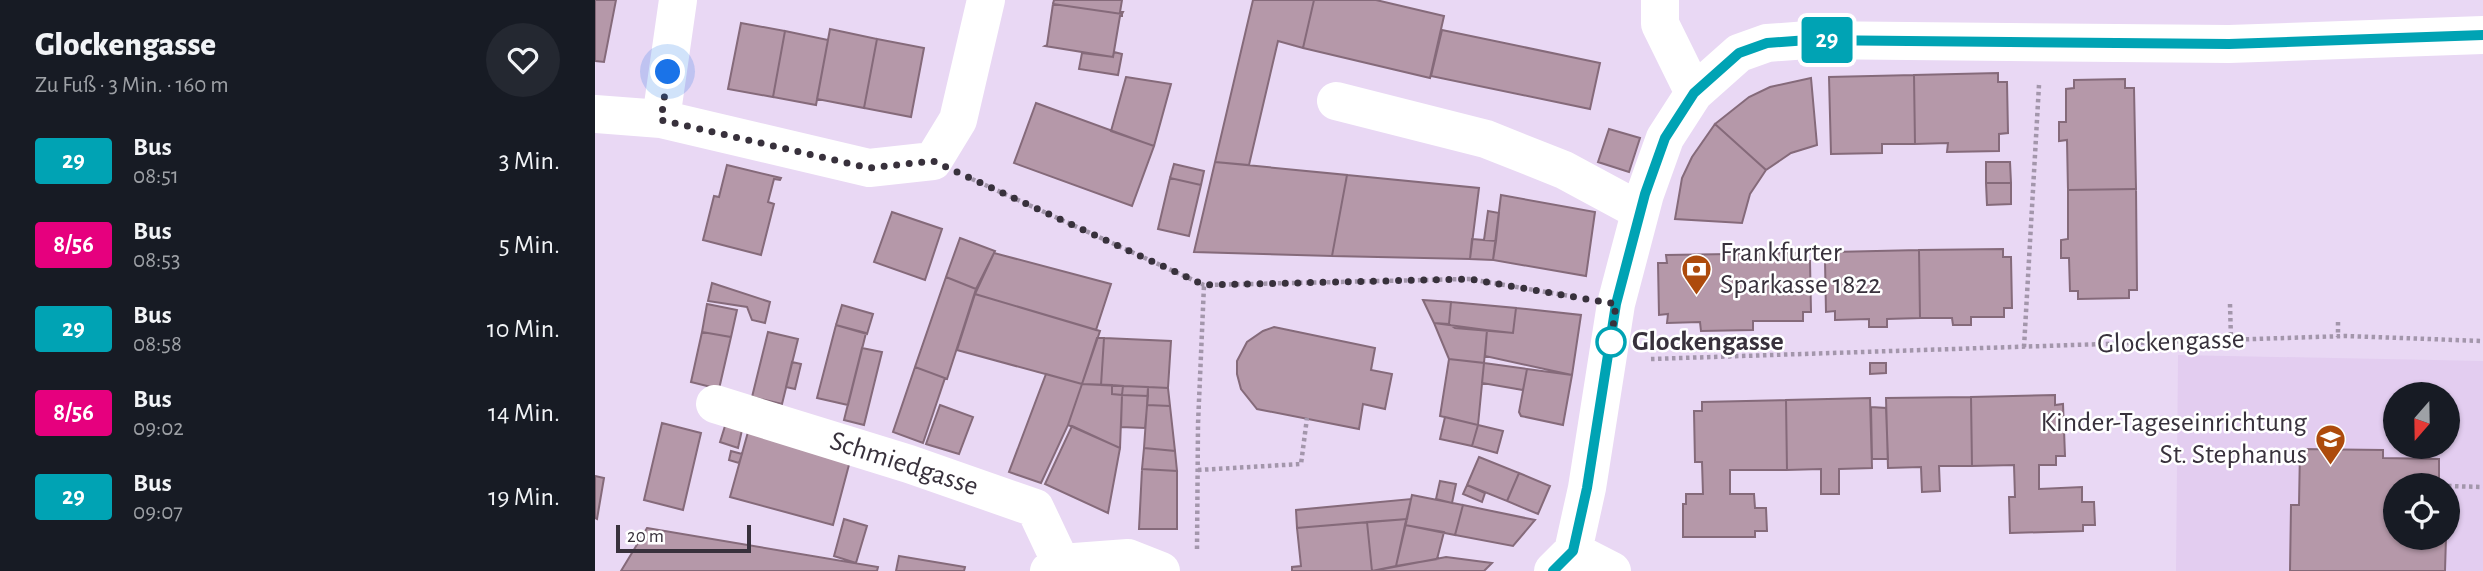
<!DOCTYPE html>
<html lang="de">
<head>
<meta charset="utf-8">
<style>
  :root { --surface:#171b24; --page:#242831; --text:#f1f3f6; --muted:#9ea1a6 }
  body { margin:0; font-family:"Alegreya Sans",sans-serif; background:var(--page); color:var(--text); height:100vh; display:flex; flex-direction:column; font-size:26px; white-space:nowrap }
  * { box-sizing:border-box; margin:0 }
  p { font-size:23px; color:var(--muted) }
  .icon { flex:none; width:38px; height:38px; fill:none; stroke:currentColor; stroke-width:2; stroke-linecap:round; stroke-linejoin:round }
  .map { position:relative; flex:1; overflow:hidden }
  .drawer { display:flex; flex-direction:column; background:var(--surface); width:595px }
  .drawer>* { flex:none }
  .badge { padding:0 14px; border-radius:5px; font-size:24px; line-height:46px }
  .needle { width:46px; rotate:200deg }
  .buttons { position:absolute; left:1788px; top:382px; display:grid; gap:14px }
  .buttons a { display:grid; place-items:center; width:77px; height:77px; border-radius:50%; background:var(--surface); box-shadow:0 2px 5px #0004; font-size:35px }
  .scale { position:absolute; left:21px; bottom:18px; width:135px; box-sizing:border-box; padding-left:7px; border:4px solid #38313c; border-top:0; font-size:19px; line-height:24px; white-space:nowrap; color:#38313c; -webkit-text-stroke:5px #fff; paint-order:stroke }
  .you { position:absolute; width:35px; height:35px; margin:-18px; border:5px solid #fff; border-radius:50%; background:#1a73e8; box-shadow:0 0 0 10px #1a73e833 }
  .map>.badge { position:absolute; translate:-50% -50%; box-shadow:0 0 0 4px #fff }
  .round { display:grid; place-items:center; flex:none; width:74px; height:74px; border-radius:37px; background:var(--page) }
  .head { display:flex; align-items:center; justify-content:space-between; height:119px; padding:0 35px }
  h1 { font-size:33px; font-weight:800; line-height:52px }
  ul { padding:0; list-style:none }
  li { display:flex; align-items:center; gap:21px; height:84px; padding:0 35px }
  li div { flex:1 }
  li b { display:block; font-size:26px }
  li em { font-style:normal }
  li .badge { min-width:77px; font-weight:700; text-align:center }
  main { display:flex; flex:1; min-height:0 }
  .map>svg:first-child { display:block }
  .built { fill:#e3cdf0; fill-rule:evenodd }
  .building { fill:#b598a9; stroke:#856a7a; stroke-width:2 }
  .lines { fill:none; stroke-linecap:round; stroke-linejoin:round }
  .path { stroke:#a396ab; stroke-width:4.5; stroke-dasharray:3.5 3.5; stroke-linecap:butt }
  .minor { stroke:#fff; stroke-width:38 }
  .line-casing { stroke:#fff; stroke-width:16 }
  .line { stroke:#00a3b4; stroke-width:10 }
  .walk { stroke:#38313c; stroke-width:7; stroke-dasharray:0 12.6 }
  .stop-dot { fill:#fff; stroke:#00a3b4; stroke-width:3.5 }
  .labels { text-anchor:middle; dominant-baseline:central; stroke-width:5; stroke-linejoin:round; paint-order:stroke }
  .poi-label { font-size:28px; fill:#38313c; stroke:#fff; text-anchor:start }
  .stop-label { font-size:28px; font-weight:bold; fill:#38313c; stroke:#fff; text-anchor:start }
  .street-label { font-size:28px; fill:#38313c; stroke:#fff }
</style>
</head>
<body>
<main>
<section class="drawer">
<div class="head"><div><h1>Glockengasse</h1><p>Zu Fuß · 3 Min. · 160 m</p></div><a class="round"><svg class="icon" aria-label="heart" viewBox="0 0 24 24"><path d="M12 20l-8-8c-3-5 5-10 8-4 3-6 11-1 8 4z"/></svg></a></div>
<ul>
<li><span class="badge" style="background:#00a3b4;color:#fff">29</span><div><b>Bus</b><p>08:51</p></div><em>3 Min.</em></li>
<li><span class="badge" style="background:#e6007e;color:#fff">8/56</span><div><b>Bus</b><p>08:53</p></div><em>5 Min.</em></li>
<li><span class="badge" style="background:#00a3b4;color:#fff">29</span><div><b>Bus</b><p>08:58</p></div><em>10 Min.</em></li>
<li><span class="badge" style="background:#e6007e;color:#fff">8/56</span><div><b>Bus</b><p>09:02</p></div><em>14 Min.</em></li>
<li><span class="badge" style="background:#00a3b4;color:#fff">29</span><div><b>Bus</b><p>09:07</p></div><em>19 Min.</em></li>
</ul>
</section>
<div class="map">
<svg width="1888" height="571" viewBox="0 0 1888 571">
  <rect width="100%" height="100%" fill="#e9d8f4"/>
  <!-- built -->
  <path class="built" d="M1583 355 1888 361V571H1581ZM1801 394H1853V446H1801ZM1801 485H1853V537H1801Z"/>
  <!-- building -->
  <path class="building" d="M0 0H21L9 62 0 61Z
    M459 0H527L525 12H528L527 14 458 4Z
    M658 0H719L708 48 683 41 654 165 620 162Z
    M719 0H781L849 16 835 78 708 48Z
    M458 4 527 14V16H525L518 57 450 46 452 45Z
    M146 23 190 31 178 97 133 89Z
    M235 29 282 39 269 108 222 99Z
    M847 30 1005 63 995 109 836 76Z
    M190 31 233 40 221 105 178 97Z
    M282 39 329 48 316 117 269 108Z
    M519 52 527 54 523 75 484 69 487 53 518 57Z
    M1403 73V82H1412L1413 133 1404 134V151L1352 152 1353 143 1320 144 1319 75Z
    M1319 75 1320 144H1287V153L1236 154 1234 77Z
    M531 77 576 84 559 146 516 131Z
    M1216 78 1222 145 1196 153 1171 170 1120 124 1154 97 1175 87Z
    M1530 79V88H1539L1541 189 1473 190 1472 140 1464 141V122H1471V89L1479 88V80Z
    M441 103 559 146 537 206 419 163Z
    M1120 124 1171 170 1155 194 1147 223 1080 219 1087 178 1097 157Z
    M1014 129 1045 138 1034 172 1003 162Z
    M620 162 752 175 737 256 599 252Z
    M1391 162H1415L1416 183H1391Z
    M579 164 609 171 606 185 575 178Z
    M132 165 186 178 185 180 179 179 173 202 179 204 166 255 108 240 119 196 124 197Z
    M752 175 884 188 875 259 737 256Z
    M575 178 606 185 594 236 563 229Z
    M1391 183H1416V204L1392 205Z
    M1541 189 1542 290H1534V298L1483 299V291H1475L1474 258H1466V240L1473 239V190Z
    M906 195 1000 212 991 276 898 260Z
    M893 211 904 213 901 241 889 240Z
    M297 212 347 229 330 280 279 262Z
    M365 238 400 251 381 289 351 277Z
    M877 239 901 241 898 260 875 259Z
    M1408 249V257H1416L1417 308H1409V317H1376V325H1358L1357 318H1325L1324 250Z
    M1324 250 1325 318 1292 319V327H1274V319L1240 320V311L1231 312 1230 261 1240 260 1239 252Z
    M399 253 516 284 501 330 380 294Z
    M1207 253V261H1215L1216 312H1208V321H1158V330L1106 331 1105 322 1072 323 1073 314 1064 315 1063 263H1072L1071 255Z
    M351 277 381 289 352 379 320 367Z
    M117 283 175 302 170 323 157 320 152 307 113 301Z
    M380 294 505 331 487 384 362 350Z
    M828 300 856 302 854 324 839 323Z
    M856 302 921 308 918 333 860 328 854 324Z
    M112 304 142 310 136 337 107 332Z
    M247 305 278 314 272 334 241 325Z
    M921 308 986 315 977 375 890 356 892 330 918 333Z
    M839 323 892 330 889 363 854 359Z
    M241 325 271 333 253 405 222 398Z
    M679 327 780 348 776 370 797 374 790 409 768 404 764 429 662 409 646 389 642 374V361L652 342 668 331Z
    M107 332 136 337 124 389 96 382Z
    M173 332 203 339 187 404 157 397Z
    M502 338H509L506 385 487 384Z
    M509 338 576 341 573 388 506 385Z
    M267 348 287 352 269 425 249 420Z
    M854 359 889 363 883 425 845 416Z
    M197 362 206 364 200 389 191 387Z
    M889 363 932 369 928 390 887 383Z
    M1275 363H1291V373L1275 374Z
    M320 367 350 378 328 443 298 432Z
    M932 369 977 375 968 425 926 416 924 412Z
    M451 374 487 384 473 425 446 483 414 472Z
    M487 384 517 385V394L527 395 525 448 473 425Z
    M517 385 528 386 527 395 517 394Z
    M528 386 553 387V396L527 395Z
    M553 387 573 388 575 406 552 405Z
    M527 395 553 396 550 428 526 427Z
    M1460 395V405L1468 404 1470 456H1461V465H1444V489L1487 487V502H1499L1500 525H1488V531L1415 533 1414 497H1420L1419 465 1377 466 1376 397Z
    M1376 397 1377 466H1344L1345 491 1327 492 1326 467 1293 468 1291 398Z
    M1275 398 1277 468 1244 469V494H1226V469L1192 470 1191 400Z
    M1191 400 1192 470H1135V494H1159L1160 508H1171L1172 531H1160V537H1088V504H1091V494H1108L1107 462H1100L1099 411H1107V402Z
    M345 405 378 417 364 454 331 444Z
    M552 405 575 406 580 451 549 448Z
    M1276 407 1291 408 1293 459H1277Z
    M850 417 883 425 877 446 845 439Z
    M67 423 106 433 88 510 49 500Z
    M883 425 908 431 902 453 877 446Z
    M130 426 147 430 143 448 125 442Z
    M477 426 525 448 513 513 450 484Z
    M153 432 255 461 238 525 135 497Z
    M549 448 580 451 582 471 547 469Z
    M1705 449 1788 450V458L1844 459V485H1801V537H1851L1850 571H1695L1696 505H1704Z
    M136 451 147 454 144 463 134 460Z
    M884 457 924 473 912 501 872 485Z
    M547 469 582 471V529H544Z
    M924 473 955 486 943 514 912 501Z
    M0 476 9 478 2 519 0 518Z
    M845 481 861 484 857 503 841 499Z
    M872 485 890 493 887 502 868 494Z
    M817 495 868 505 860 535 810 525Z
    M816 499 812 519 702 528 701 510Z
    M868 505 940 520 918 546 860 535Z
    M249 519 272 526 261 563 239 556Z
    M812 519 801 566 777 571 772 522Z
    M772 522 777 571H697V567L706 566 702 528Z
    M810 525 849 532 842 559 801 566Z
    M52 528 283 567 282 571H26Z
    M304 556 370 567 369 571H301Z
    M851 557 897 563 889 571H778Z"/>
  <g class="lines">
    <!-- path -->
    <path class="path" d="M377 179 609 285 874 279 981 297
      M1635 304 1636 340
      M1743 322V337
      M1429 347 1444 85
      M1056 359 1750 336 1888 341
      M603 470 706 464 712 418
      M1853 486 1888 487
      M602 549 603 424 609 285"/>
    <!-- minor -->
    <path class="minor" d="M1065 0V24L1099 93
      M741 101 891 139 969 170 1045 211
      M0 114 66 119 274 168 338 161 363 120 391 0
      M66 119 83 0
      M120 404 314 464 440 508 466 563
      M978 551 1017 571
      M454 571 466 563 533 558 566 571
      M958 571 978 551 992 488 1021 304 1050 194 1070 138 1099 93 1144 53 1172 43 1213 40 1634 44 1888 35"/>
  </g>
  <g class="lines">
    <defs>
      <path id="line" d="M958 571 978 551 992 488 1021 304 1050 194 1070 138 1099 93 1144 53 1172 43 1213 40 1634 44 1888 35"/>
    </defs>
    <!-- line casing -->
    <use href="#line" class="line-casing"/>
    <!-- line -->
    <use href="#line" class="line"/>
    <!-- walk -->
    <path class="walk" d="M73 72 66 120 274 168 338 161 609 285 874 279 1021 304 1016 342"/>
  </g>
  <!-- icons -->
  <defs>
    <symbol id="bank-pin" viewBox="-11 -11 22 30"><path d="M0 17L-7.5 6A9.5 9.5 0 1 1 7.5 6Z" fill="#ad4b0c" stroke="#fff"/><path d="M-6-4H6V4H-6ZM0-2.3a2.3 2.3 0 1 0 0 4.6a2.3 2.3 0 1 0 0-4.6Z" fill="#fff"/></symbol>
    <symbol id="school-pin" viewBox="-11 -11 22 30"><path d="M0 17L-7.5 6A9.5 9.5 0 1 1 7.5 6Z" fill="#ad4b0c" stroke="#fff"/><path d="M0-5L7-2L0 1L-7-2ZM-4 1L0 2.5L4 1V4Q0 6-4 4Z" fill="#fff"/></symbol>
  </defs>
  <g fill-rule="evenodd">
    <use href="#bank-pin" x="1084" y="252" width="35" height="47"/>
    <use href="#school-pin" x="1718" y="422" width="35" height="47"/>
  </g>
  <!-- markers -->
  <circle class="stop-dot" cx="1016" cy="342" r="14"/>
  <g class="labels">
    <!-- poi labels -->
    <g class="poi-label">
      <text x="1125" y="253">Frankfurter<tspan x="1125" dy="32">Sparkasse 1822</tspan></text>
      <text x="1712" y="423" text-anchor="end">Kinder-Tageseinrichtung<tspan x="1712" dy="32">St. Stephanus</tspan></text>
    </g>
    <!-- stop labels -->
    <g class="stop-label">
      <text x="1037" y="342">Glockengasse</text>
    </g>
    <!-- street labels -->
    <g class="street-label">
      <text transform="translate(1576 342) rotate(-2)">Glockengasse</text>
      <text transform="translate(309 464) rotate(18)">Schmiedgasse</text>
    </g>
  </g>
</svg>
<div class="buttons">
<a><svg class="needle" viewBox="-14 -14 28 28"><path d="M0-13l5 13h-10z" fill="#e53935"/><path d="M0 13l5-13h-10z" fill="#9ea1a6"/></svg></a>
<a><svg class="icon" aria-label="locate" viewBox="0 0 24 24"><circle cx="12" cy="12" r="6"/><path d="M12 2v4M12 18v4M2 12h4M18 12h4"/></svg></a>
</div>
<div class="scale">20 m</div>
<div class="you" style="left:73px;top:72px"></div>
<b class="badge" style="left:1232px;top:40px;background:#00a3b4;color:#fff">29</b>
</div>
</main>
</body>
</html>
